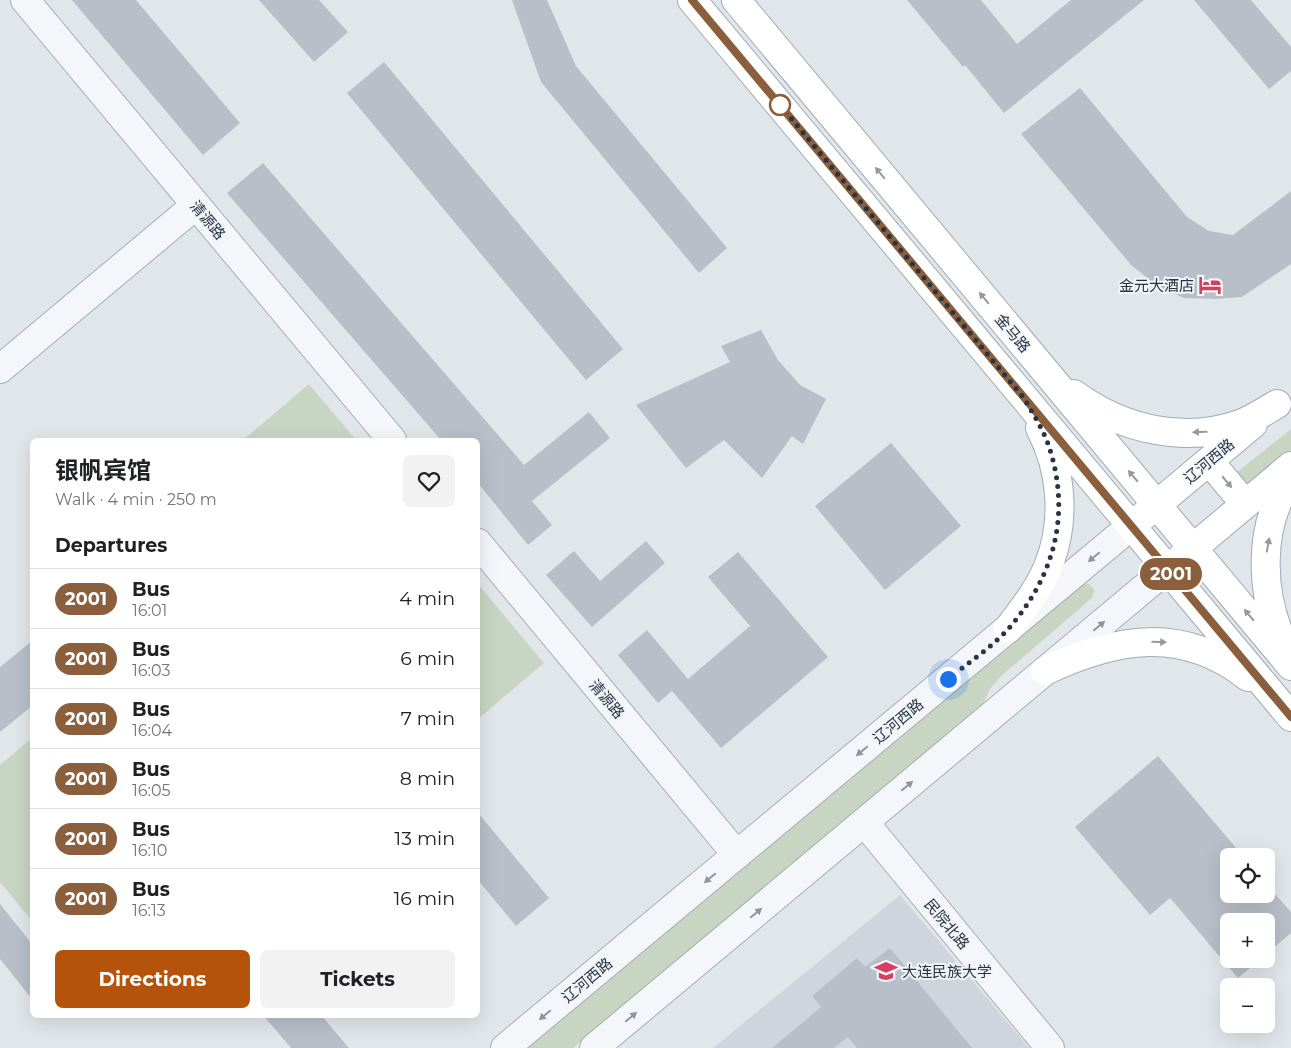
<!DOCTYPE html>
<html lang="en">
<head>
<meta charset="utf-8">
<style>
  :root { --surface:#fff; --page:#f2f2f2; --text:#202124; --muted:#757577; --line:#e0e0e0; --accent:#b45309 }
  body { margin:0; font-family:Montserrat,"Noto Sans SC",sans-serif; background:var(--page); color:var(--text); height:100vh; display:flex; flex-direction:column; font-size:19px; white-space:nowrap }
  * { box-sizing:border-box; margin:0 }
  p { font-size:16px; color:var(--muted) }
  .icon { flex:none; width:28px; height:28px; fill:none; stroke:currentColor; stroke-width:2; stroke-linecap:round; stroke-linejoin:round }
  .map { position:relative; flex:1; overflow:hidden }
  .details { position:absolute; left:30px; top:438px; width:450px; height:580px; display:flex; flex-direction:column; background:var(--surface); border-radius:8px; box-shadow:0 5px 20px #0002 }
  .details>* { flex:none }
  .badge { padding:0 10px; border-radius:16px; font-size:18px; line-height:32px }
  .buttons { position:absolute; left:1220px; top:848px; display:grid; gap:10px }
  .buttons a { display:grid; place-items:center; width:55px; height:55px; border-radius:8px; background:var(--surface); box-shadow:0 5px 20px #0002; font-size:25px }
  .you { position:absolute; width:25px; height:25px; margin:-12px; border:4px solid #fff; border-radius:50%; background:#1a73e8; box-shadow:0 0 0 8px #1a73e833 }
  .map>.badge { position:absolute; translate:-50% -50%; box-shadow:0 0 0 2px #fff }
  h2 { padding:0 25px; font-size:19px; line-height:45px }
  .round { display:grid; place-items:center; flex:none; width:52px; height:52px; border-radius:8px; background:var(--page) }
  .headline { display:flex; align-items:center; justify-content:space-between; height:85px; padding:0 25px }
  h1 { font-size:24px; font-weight:700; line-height:38px }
  .cta { display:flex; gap:10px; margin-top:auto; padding:10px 25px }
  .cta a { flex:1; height:58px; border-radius:8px; background:var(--accent); color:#fff; font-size:20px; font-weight:700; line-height:58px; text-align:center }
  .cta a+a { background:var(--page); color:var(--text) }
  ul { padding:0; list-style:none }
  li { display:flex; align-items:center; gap:15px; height:60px; padding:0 25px; border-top:1px solid var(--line) }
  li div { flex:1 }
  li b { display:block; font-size:19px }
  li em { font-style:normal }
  li .badge { min-width:55px; font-weight:700; text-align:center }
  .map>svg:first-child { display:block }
  .built { fill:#cfd5dd }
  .green { fill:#c8d5c2 }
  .building { fill:#b8bfc9 }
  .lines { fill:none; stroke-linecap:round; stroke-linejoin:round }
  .minor-casing { stroke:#a6adb6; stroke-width:30 }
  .major-casing { stroke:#a0abb7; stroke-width:30 }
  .minor { stroke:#f5f6f9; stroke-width:28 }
  .major { stroke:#fff; stroke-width:28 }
  .oneway { fill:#949aa2 }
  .oneway2 { fill:#8e959e }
  .line-casing { stroke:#fff; stroke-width:11 }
  .line { stroke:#8b5e3c; stroke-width:8 }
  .walk { stroke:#283444; stroke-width:5; stroke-dasharray:0 9 }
  .stop-dot { fill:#fff; stroke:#8b5e3c; stroke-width:2.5 }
  .labels { text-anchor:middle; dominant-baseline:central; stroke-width:4; stroke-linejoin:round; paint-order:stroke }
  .street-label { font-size:15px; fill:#283444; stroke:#f1f5f8 }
  .poi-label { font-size:15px; fill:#283444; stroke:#f1f5f8; text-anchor:end }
</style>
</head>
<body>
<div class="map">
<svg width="1291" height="1048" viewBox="0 0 1291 1048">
  <rect width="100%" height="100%" fill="#e1e6eb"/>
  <!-- built -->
  <path class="built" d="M900 895 1029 1048H713Z"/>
  <!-- green -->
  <path class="green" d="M309 384 356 440H243Z
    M1291 429V450L1246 487 1235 474Z
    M1079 583 1089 584 1095 590 1092 598 1000 677 990 689 982 706 573 1048H522Z
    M478 584 544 663 478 719Z
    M32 738V921L0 882V765Z"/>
  <!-- building -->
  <path class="building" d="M72 0H136L240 123 203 155Z
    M259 0H319L348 32 314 62Z
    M512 0H547L576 66 727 248 699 273 541 82Z
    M907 0H981L1017 44 1071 0H1144L1004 113 965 65 963 67Z
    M1194 0H1251L1291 47V71L1269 89Z
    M384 62 623 349 586 380 347 93Z
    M1080 88 1187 217 1209 231 1233 235 1291 191V264L1242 297 1216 299 1184 298 1158 286 1132 266 1021 134Z
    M263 163 524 465 589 412 610 438 532 501 552 525 528 545 478 483V440H441L227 193Z
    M761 330 778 360 800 385 826 399 803 444 792 436 762 478 724 440 686 468 636 405 730 362 721 346Z
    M891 443 961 526 885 590 815 506Z
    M646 541 665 563 592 627 546 575 574 551 600 581Z
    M738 552 828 657 721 748 672 691 658 703 618 655 647 630 688 679 750 626 708 577Z
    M32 641V706L0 732V667Z
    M1158 756 1243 856H1229V894H1275L1291 912V933L1266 954V921H1229V959H1261L1238 978 1170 898 1150 915 1075 827Z
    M478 813 549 898 516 926 478 880Z
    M0 904 32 944V999L0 959Z
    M890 948 972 1048H857L848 1037 834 1048H772L821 1007 812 996 857 958 865 967Z
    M263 1015H321L349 1048H291Z"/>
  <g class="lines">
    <defs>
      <path id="minor" d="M25 0 392 440
        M0 369 196 205
        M478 543 737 855
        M864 822 1050 1048
        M505 1048 1131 526
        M594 1048 1167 569"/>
      <path id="major" d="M692 0 1291 717
        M736 0 1291 666
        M1074 394C1121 429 1184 444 1240 424 1253 419 1265 411 1277 404
        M1209 461 1245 504
        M1142 517 1253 424
        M1180 559 1291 466
        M1008 629C1023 609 1040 588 1049 564 1066 520 1062 470 1040 428
        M1286 649C1260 598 1256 527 1291 478
        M1045 671C1115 638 1182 625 1248 677"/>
    </defs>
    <!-- minor casing -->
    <use href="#minor" class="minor-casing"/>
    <!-- major casing -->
    <use href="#major" class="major-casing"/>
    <!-- minor -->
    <use href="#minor" class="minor"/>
    <!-- major -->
    <use href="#major" class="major"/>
  </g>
  <!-- one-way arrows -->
  <defs><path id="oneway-solid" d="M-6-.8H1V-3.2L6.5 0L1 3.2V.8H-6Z" transform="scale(1.25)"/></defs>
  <g class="oneway">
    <use href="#oneway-solid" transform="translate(880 173) rotate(-130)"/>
    <use href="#oneway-solid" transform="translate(984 298) rotate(-130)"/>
    <use href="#oneway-solid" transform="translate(1200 432) rotate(178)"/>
    <use href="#oneway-solid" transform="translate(1133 476) rotate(-130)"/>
    <use href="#oneway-solid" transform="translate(1227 482) rotate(50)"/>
    <use href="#oneway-solid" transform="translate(1268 545) rotate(-80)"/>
    <use href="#oneway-solid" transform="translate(1249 615) rotate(-130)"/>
    <use href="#oneway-solid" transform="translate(1159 642) rotate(2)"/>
  </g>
  <g class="oneway2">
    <use href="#oneway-solid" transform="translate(1094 557) rotate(140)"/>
    <use href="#oneway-solid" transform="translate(1099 626) rotate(-40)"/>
    <use href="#oneway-solid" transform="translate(862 751) rotate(140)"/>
    <use href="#oneway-solid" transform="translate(907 786) rotate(-40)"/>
    <use href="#oneway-solid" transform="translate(710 878) rotate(140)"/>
    <use href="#oneway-solid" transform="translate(756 913) rotate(-40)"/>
    <use href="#oneway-solid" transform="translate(545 1015) rotate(140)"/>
    <use href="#oneway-solid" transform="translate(631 1017) rotate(-40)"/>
  </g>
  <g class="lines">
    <defs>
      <path id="line" d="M692 0 1291 717"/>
    </defs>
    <!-- line casing -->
    <use href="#line" class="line-casing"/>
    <!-- line -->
    <use href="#line" class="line"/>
    <!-- walk -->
    <path class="walk" d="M780 105 1024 398C1032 412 1041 426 1047 441 1072 510 1056 574 1009 628 992 647 968 663 948 679"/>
  </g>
  <!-- icons -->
  <defs>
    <symbol id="hotel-bare" viewBox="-9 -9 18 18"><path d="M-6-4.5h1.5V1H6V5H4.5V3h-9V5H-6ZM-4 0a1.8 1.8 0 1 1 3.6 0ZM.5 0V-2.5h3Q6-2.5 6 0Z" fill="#d73f5f" stroke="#f1f5f8" stroke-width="2.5" paint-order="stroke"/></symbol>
    <symbol id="university-bare" viewBox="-9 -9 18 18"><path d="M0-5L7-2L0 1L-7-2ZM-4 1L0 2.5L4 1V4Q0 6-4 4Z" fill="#d73f5f" stroke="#f1f5f8" stroke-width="2.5" paint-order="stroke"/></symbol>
  </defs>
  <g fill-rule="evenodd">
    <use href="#hotel-bare" x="1194" y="269" width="32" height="32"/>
    <use href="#university-bare" x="870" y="955" width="32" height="32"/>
  </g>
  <!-- markers -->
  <circle class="stop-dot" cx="780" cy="105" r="10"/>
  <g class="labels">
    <!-- street labels -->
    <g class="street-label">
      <text transform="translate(208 220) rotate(50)">清源路</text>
      <text transform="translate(1013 333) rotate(50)">金马路</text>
      <text transform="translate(1209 461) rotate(-40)">辽河西路</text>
      <text transform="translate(607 699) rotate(50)">清源路</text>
      <text transform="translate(898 721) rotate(-40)">辽河西路</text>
      <text transform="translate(947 924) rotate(50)">民院北路</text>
      <text transform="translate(587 980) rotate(-40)">辽河西路</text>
    </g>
    <!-- poi labels -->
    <g class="poi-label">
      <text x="1194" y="285">金元大酒店</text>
      <text x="902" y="971" text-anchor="start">大连民族大学</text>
    </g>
  </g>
</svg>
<div class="buttons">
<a><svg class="icon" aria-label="locate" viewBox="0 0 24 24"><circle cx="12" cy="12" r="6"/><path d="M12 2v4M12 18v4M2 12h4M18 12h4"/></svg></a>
<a>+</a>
<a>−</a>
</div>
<div class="you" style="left:948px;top:679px"></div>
<b class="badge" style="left:1171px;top:574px;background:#8b5e3c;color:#fff">2001</b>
<section class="details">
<div class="headline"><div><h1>银帆宾馆</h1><p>Walk · 4 min · 250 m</p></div><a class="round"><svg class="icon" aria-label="heart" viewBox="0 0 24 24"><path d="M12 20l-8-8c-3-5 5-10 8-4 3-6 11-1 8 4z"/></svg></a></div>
<h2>Departures</h2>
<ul>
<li><span class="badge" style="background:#8b5e3c;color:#fff">2001</span><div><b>Bus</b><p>16:01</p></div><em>4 min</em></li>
<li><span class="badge" style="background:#8b5e3c;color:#fff">2001</span><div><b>Bus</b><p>16:03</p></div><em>6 min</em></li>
<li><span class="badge" style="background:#8b5e3c;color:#fff">2001</span><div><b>Bus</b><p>16:04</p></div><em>7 min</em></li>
<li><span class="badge" style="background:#8b5e3c;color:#fff">2001</span><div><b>Bus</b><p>16:05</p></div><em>8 min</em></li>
<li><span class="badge" style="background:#8b5e3c;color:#fff">2001</span><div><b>Bus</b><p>16:10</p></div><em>13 min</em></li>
<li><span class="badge" style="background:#8b5e3c;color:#fff">2001</span><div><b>Bus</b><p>16:13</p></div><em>16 min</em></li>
</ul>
<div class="cta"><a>Directions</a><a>Tickets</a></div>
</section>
</div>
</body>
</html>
